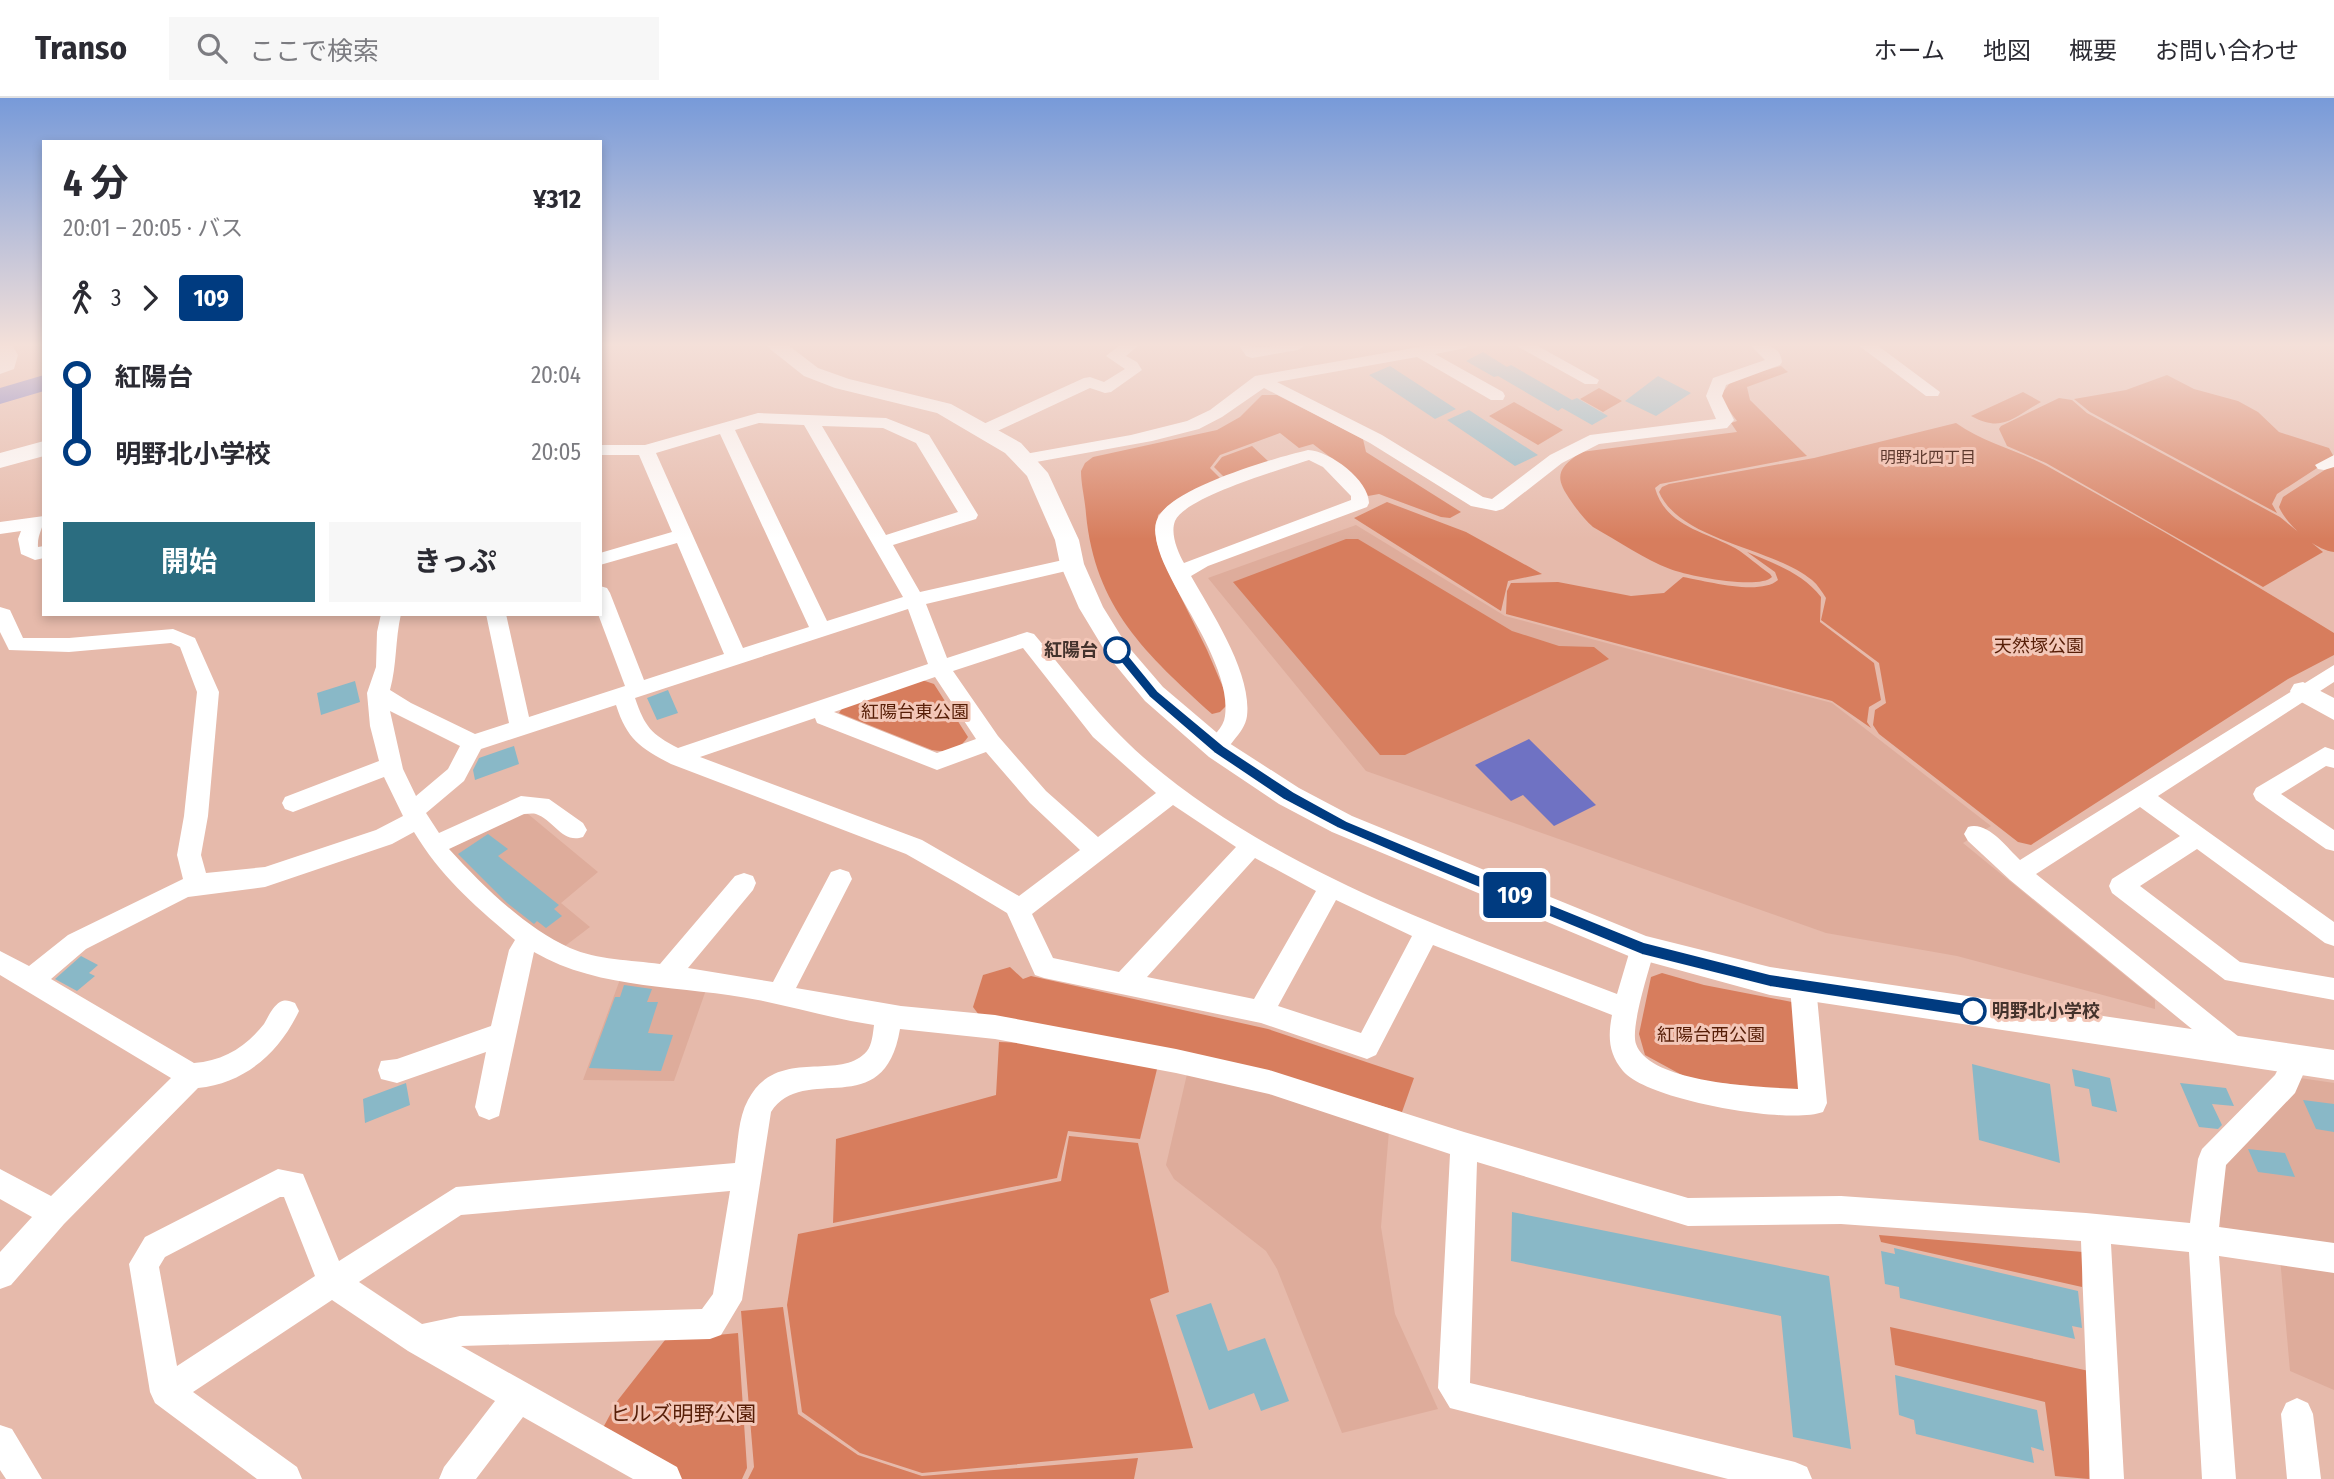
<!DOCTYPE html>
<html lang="ja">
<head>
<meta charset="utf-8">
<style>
  :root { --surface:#fff; --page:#f7f7f7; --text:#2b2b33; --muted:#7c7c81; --line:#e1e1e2; --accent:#2b6d80 }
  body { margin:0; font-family:"Fira Sans Condensed","Noto Sans JP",sans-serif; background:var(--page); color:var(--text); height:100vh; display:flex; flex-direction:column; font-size:26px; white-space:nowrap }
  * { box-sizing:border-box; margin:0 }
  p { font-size:23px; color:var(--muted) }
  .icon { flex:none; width:38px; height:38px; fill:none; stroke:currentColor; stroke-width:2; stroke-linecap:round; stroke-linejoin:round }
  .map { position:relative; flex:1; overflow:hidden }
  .sheet { position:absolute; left:42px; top:42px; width:560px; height:476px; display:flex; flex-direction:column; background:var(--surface); border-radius:0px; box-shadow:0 4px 10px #0003 }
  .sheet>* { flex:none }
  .badge { padding:0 14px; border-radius:5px; font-size:24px; line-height:46px }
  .map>.badge { position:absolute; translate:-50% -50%; box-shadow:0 0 0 4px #fff }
  .legs { display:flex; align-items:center; gap:10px; height:77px; padding:0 21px; font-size:23px }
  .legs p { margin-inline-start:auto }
  .summary { display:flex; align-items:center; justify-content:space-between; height:119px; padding:0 21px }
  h1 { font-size:38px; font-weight:700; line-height:52px }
  .cta { display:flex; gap:14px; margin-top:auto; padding:14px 21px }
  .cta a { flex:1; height:80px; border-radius:0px; background:var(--accent); color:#fff; font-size:28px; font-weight:700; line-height:80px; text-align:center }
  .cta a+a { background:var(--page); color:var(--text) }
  ul { padding:0 21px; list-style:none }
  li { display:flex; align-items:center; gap:24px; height:77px; font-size:26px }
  li i { display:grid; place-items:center; width:10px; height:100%; margin:0 9px; background:currentColor }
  li i::after { content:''; width:18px; height:18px; margin:-9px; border:5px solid; border-radius:50%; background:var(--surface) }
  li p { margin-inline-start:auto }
  li:first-child i { background:linear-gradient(#0000 50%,currentColor 0) }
  li:last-child i { background:linear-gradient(currentColor 50%,#0000 0) }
  header { display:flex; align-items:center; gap:42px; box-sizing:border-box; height:98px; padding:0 35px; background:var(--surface); border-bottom:2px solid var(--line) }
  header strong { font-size:33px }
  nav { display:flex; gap:38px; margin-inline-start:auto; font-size:24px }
  .search { width:490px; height:63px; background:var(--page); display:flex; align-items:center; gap:18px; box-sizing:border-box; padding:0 24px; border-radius:0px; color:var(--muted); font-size:26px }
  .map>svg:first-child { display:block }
  .built { fill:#deac9b }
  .green { fill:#d77d5d }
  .water { fill:#6f72c3 }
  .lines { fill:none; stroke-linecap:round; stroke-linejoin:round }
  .river { fill:#6f72c3; fill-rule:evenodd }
  .building { fill:#89b8c7 }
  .minor { fill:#fff; fill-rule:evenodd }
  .tertiary { fill:#fff; fill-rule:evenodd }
  .secondary { fill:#fff; fill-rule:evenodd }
  .line-1 { fill:#003b80; stroke:#fff; stroke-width:2 }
  .stop-1-dot { fill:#fff; stroke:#003b80; stroke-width:3.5 }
  .labels { text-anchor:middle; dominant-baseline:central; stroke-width:6; stroke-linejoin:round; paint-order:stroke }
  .far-neighbourhood-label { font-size:16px; fill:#5e3a2e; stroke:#f3c7b8 }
  .park-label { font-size:18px; fill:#571e07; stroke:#f3c7b8 }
  .stop-label { font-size:18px; font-weight:bold; fill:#43322c; stroke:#f3c7b8; text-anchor:end }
  .near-park-label { font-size:21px; fill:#571e07; stroke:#f3c7b8 }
</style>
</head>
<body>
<header>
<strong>Transo</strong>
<div class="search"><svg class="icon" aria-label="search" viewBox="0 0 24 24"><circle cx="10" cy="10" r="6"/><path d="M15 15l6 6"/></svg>ここで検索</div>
<nav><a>ホーム</a><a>地図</a><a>概要</a><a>お問い合わせ</a></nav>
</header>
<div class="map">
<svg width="2334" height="1381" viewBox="0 0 2334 1381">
  <rect width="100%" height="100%" fill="#e6baab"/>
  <!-- built -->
  <path class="built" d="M1356 427 1505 518 1832 605 1991 728 1963 745 2155 902V911L1957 858 1826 835 1366 673 1208 480Z
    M528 716 598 774 561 805 590 829 565 848 529 830 445 752 516 717Z
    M622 876 707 889 674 983 583 982Z
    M1187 976 1288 998 1389 1033 1381 1129 1395 1216 1438 1311 1342 1335 1277 1171 1266 1153 1174 1081 1166 1067Z
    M2293 979 2334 985V1153L2221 1138 2218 1095 2221 1072Z
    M2280 1160 2334 1167V1292L2290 1273Z"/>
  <!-- green -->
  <path class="green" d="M1781 268 1788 274 1747 289 1750 302 1807 358 1660 386 1655 390C1665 428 1706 434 1735 450 1747 457 1758 468 1770 476L1772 479C1759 492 1688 478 1670 471 1644 461 1618 443 1593 429 1584 421 1578 413 1571 403 1554 379 1557 371 1581 354L1737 334 1731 325 1737 323 1719 299 1733 281Z
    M2167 277 2194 291 2238 303 2258 314 2279 334 2329 350 2334 359 2277 396 2272 406 2277 415 2090 314 2074 301 2126 292Z
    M1599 290 1622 303 1603 314 1580 301Z
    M2023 294 2041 304C2012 320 2003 335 1971 318Z
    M1262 297H1277L1363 341 1366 354 1461 414 1450 420 1441 419 1379 396 1368 398 1334 362 1313 346 1299 350 1280 335 1220 357 1210 370 1221 381 1174 403 1158 417 1156 442 1163 463 1207 552 1228 601V606L1220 614 1212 616C1146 556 1095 510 1086 416 1085 401 1081 387 1081 373L1085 365 1093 359 1217 332 1240 319Z
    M2059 300 2072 302 2087 315 2280 419 2323 454 2263 489 2046 365 2007 348 1999 331 2001 328Z
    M1514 304 1563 332 1538 347 1489 318Z
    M1956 325C1984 345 2017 352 2047 368 2144 422 2240 477 2334 535V557L2288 581 2031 747 2018 744 1879 636 1873 627 1875 612 1886 605 1879 565 1821 522 1826 500C1822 494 1818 487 1812 482 1774 450 1680 443 1659 394L1662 389 1669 386 1814 360Z
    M1252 348 1269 364 1224 379 1214 369 1222 359Z
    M2334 366V454C2314 452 2287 427 2279 409L2283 399Z
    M1387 404 1466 434 1542 476 1508 483 1501 513 1354 420Z
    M1346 441H1358L1512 533 1559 548 1594 549 1609 561 1405 657H1380L1233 484Z
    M1747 454C1775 466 1802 475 1821 499L1820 524 1874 565 1881 602 1869 609 1867 624 1871 630 1832 603 1506 516 1507 493 1511 485 1558 484 1631 498 1664 495 1683 479C1706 483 1760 498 1778 482L1775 474Z
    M922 582 934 586 968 639C959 652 948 655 932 652L839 615 845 606Z
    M1010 869 1023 881 1031 878 1268 931 1414 980 1402 1014 1277 977 979 917 973 909 983 877Z
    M1662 875 1704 887 1797 905 1799 993 1691 982 1645 957 1639 936 1651 879Z
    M999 944 1048 946 1158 967 1140 1041 1068 1033 1057 1080 833 1125 836 1041 996 997Z
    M1069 1038 1138 1045 1169 1194 1150 1201 1193 1350 922 1375 860 1355 802 1314 787 1207 798 1136 1061 1083Z
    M1879 1137 2083 1154 2082 1189 1881 1144Z
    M783 1209 798 1316 858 1357 922 1378 1138 1360 1134 1381H748L754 1369 741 1213Z
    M1890 1229 2089 1273V1381L2055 1378 2045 1304 1895 1267Z
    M738 1235 747 1370 742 1381H678L598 1339 618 1302 665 1242Z"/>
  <!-- water -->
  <path class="water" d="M1529 641 1596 707 1554 728 1523 697 1511 703 1475 667Z"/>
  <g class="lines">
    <!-- river -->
    <path class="river" d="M44 277V293L0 306V290Z"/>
  </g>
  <!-- building -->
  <path class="building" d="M1483 254 1507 269 1511 267 1572 302 1577 300 1608 318 1592 327 1562 310 1558 313 1498 278 1494 279 1466 263Z
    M1390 268 1456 311 1435 321 1369 277Z
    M1658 278 1691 295 1656 318 1625 303Z
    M1469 312 1538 357 1515 368 1447 322Z
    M355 583 360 604 321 617 317 595Z
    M668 592 678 615 657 622 647 600Z
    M514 648 519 666 475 682 473 672 479 660Z
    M488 736 508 751 498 758 559 807 554 811 562 818 546 830 537 823 534 826 507 805 458 756Z
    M81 858 98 867 89 875 95 878 77 893 55 881Z
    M624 887 652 891 647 904H658L648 935 673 937 661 973 589 970 615 899H620Z
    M1972 966 2050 986 2060 1065 1979 1042Z
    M2072 971 2110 980 2117 1014 2092 1008 2089 991 2075 988Z
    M406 985 410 1007 365 1025 363 1001Z
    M2180 985 2226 990 2234 1008 2212 1006 2222 1027 2218 1031 2199 1029Z
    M2303 1002 2334 1006V1034L2316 1031Z
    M2248 1051 2285 1055 2295 1079 2258 1074Z
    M1512 1114 1829 1178 1851 1351 1793 1339 1781 1218 1511 1163Z
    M1894 1150 2078 1193 2082 1230 2072 1228 2075 1241 1900 1200 1899 1189 1885 1186 1881 1153 1895 1156Z
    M1211 1205 1228 1253 1265 1240 1289 1303 1261 1313 1254 1295 1209 1312 1176 1217Z
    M1895 1277 2037 1312 2044 1353 2031 1349 2034 1365 1916 1336 1914 1322 1899 1317Z"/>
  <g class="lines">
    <!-- minor -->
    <path class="minor" d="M0 247H12L18 257 14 271 0 276Z
      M1120 247H1139L1126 258 1137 264 1142 272 1111 294 1105 295 1090 290 991 336H979L976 332 979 328 1084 280 1090 279 1104 284 1125 271 1106 258Z
      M1239 247 1257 249 1306 247 1298 252 1252 260 1246 258Z
      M1430 247H1468L1466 250 1435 256 1503 294 1505 298 1503 302H1491L1417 259 1277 284 1382 337 1483 399 1492 401 1550 357 1590 337 1716 321 1706 298 1713 280 1765 262 1750 247C1765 247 1780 246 1782 264L1780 267 1726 287 1722 298 1734 322 1727 330 1599 346 1562 365 1503 411 1496 413 1471 408 1370 345 1264 290 1222 319 1199 331 1152 343 1025 366 1016 361 1025 356 1131 337 1187 323 1210 312 1255 278Z
      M1515 247H1536L1599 282 1597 286H1585Z
      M1858 247H1877L1940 294 1938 298H1926Z
      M758 315 886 320 929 337 978 417 976 421 893 447 920 494 1072 460 1079 462 1082 466 1079 470 926 506 947 560 1027 534 1034 536C1070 579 1101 622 1143 659 1275 774 1456 835 1617 896L1633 842 1642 839 1651 842 1655 850C1650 869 1630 929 1636 946 1650 986 1762 989 1798 991L1790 888 1794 880 1803 877 1812 880 1816 888 1827 1005 1823 1014C1788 1027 1647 1002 1623 973 1608 955 1608 938 1612 917L1433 847 1376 957 1367 961 1261 925 1044 880 1035 877 1007 815 957 785 906 756 671 666C640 650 627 641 616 607L481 651 464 683 426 715 439 735 521 698 549 701 583 725 587 732 583 739C562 746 554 722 536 716 532 715 528 716 524 716L449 751C483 788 524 829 570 850 597 862 631 862 660 866L735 778 744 775 753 778 756 785 753 792 688 870 773 884 831 774 840 771 849 774 852 781 796 890 901 908 995 917 1176 951 1269 972 1464 1034 1688 1100 1841 1098 2086 1115 2190 1125 2198 1061 2202 1051 2275 977 2288 952 2297 949 2306 952 2310 961 2295 995 2226 1067 2219 1129 2334 1145V1175L2219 1158 2236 1381H2202L2189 1154 2111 1146 2124 1381H2090L2081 1143 1841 1126 1688 1128 1477 1064 1470 1285 1795 1364 1807 1369 1812 1381H1728L1450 1310 1438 1290 1450 1056 1269 996 1176 975 995 941 900 931C884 1027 804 963 771 1014L742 1202 721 1237 710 1241 461 1248 677 1369 682 1381H633L523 1319 476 1381H439L444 1369 495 1303 408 1253 332 1202 193 1294 297 1369 302 1381H257L155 1305 150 1294 129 1166 145 1139 278 1071 303 1076 339 1163 456 1089 735 1065C738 1045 738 1020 748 1002 777 947 840 985 867 953 872 947 873 935 874 927 835 921 797 910 758 902 684 887 601 893 534 854L499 1018 489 1022 479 1018 475 1009 486 954 397 985 381 981 378 972 381 963 397 961 491 928 509 852 515 842C474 807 442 780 414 734L392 746 265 789 188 799 86 851 51 881 194 965C223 963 246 949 264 926 268 919 273 908 280 904 286 901 289 903 295 905L299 913C279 955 245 985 198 990L64 1126 11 1187 0 1191V1154L32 1119 0 1101V1071L51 1098 171 980 0 877V853L29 868 68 837 183 781 177 757 184 718 197 594 180 549 171 545 69 554 9 552 0 534V509L10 512 23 540H69L173 531 195 540 219 594 208 718 201 757 206 775 265 769 376 732 403 718 384 679 293 714 285 711 282 705 285 699 379 663 370 628 367 595 376 569 377 534 381 516H401C395 542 397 567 390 592L411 605 475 636 509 625 486 516H506L529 619 625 588 598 516 600 488 607 490 610 495 644 582 724 556 677 445 600 467V455L672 434 639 357H600V347H645ZM759 325 804 327 903 499 827 523 735 332ZM822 328 883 330 916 345 958 414 886 437ZM720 336 809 529 743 550 656 355ZM908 511 928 566 678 650C651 636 645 629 635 600ZM1023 550 1093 639 1156 695 1098 739 1046 693 998 638 953 573ZM935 579 976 641 937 655 834 614ZM390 613 460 648 448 671 416 698 403 671ZM815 620 817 625 937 672 986 654 1030 705 1080 752 1019 798 922 742 700 659ZM1173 707 1236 749 1119 874 1053 860 1032 816ZM1255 760 1316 793 1254 901 1147 879ZM1336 802 1412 838 1361 935 1278 908ZM730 1093 713 1196 702 1211 460 1218 422 1226 359 1184 461 1117ZM280 1099H284L315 1178 177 1268 159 1169 165 1159Z
      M1308 352C1330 353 1369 382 1369 405L1367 409 1208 468 1191 478C1212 515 1252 575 1247 618 1246 627 1239 636 1234 642 1226 652 1222 659 1208 655L1205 649C1211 639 1224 630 1225 618 1228 595 1218 571 1209 551 1195 519 1160 470 1156 440 1154 431 1155 422 1161 415 1182 387 1274 360 1308 352ZM1309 362 1323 369 1351 398V402L1184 465C1178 454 1170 436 1175 423 1185 399 1283 371 1309 362Z
      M2334 357V369L2324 372 2318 371 2315 367Z
      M44 418C44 430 37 436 38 449L44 448V460L35 462 21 456 18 441 21 433 0 436V424Z
      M2334 567V584L2158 698 2334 824V848L2325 845 2197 751 2140 788 2240 864 2334 880V902L2225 882 2112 795 2109 788 2112 781 2180 738 2140 709 2036 776 2244 943 2248 951 2244 959 2235 963 2226 959 2010 782 1968 743 1964 736 1968 729C1988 723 2006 749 2020 762Z
      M2325 649 2334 652V670L2326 668 2281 696 2334 732V753L2326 751 2256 702 2253 696 2256 690Z
      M2297 1300 2308 1305 2313 1316 2321 1381H2287L2281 1316 2286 1305Z
      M0 1327 12 1331 42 1381H6L0 1372Z"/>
    <!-- tertiary -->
    <path class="tertiary" d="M765 247H788L818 270 849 281 951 306 1021 345 1048 375 1079 442 1084 466 1103 509 1126 546 1163 589 1229 645 1299 690 1352 718 1646 838 1770 869 2334 952V982L1770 897 1631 859 1332 734 1279 706 1209 659 1145 603 1108 558 1079 510 1060 466 1055 442 1027 378 1005 355 937 315 835 290 804 278Z
      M2303 584 2334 600V622L2294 600 2290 593 2294 586Z"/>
    <!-- secondary -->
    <path class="secondary" d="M44 343V358L0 370V355Z"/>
  </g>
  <!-- sky -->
  <linearGradient id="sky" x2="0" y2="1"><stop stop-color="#779ad9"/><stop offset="0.56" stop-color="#f4e0d9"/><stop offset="1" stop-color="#f4e0d9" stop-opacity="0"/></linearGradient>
  <rect width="2334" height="441" fill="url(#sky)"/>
  <!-- line-1 -->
  <path class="line-1" d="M1117 548 1122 549 1158 593 1224 648 1294 694 1347 723 1419 753 1644 844 1770 876 1973 906 1978 908 1980 913 1978 918 1973 920 1770 889 1642 857 1409 761 1337 730 1284 702 1214 655 1149 599 1113 555 1111 552Z"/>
  <!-- markers -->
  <g class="stop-1-dot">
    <circle cx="1117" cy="552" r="12"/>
    <circle cx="1973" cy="913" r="12"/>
  </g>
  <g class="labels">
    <!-- far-neighbourhood labels -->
    <g class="far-neighbourhood-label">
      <text x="1928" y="359">明野北四丁目</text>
    </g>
    <!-- park labels -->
    <g class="park-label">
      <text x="2039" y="548">天然塚公園</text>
      <text x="915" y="614">紅陽台東公園</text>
      <text x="1711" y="937">紅陽台西公園</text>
    </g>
    <!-- stop labels -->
    <g class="stop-label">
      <text x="1098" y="552">紅陽台</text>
      <text x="1992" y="913" text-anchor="start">明野北小学校</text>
    </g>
    <!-- near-park labels -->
    <g class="near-park-label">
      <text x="683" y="1316">ヒルズ明野公園</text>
    </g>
  </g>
</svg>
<b class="badge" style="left:1515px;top:797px;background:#003b80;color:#fff">109</b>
<section class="sheet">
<div class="summary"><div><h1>4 分</h1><p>20:01 – 20:05 · バス</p></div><b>¥312</b></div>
<div class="legs"><svg class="icon" aria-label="walk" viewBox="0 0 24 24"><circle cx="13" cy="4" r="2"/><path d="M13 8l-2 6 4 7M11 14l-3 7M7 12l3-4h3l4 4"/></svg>3<svg class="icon" aria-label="forward" viewBox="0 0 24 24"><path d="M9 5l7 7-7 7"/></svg><b class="badge" style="background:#003b80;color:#fff">109</b></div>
<ul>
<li><i style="color:#003b80"></i><b>紅陽台</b><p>20:04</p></li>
<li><i style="color:#003b80"></i><b>明野北小学校</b><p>20:05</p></li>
</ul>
<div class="cta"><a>開始</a><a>きっぷ</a></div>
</section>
</div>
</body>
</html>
